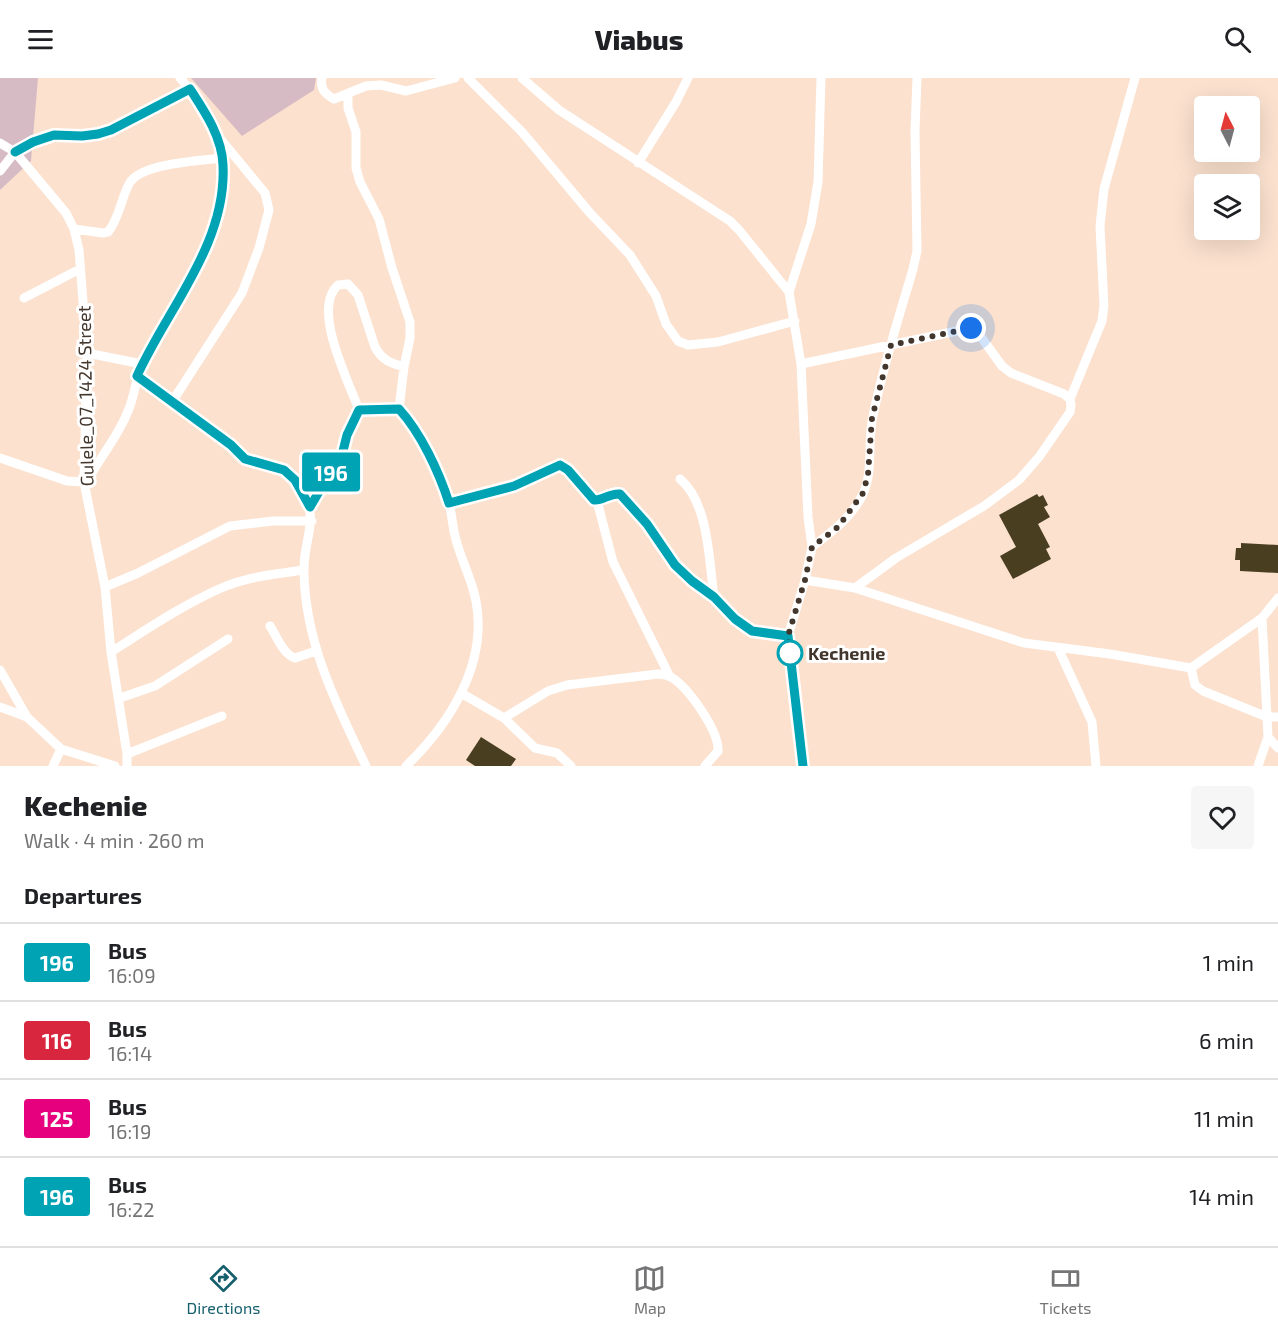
<!DOCTYPE html>
<html lang="en">
<head>
<meta charset="utf-8">
<style>
  :root { --surface:#fff; --page:#f6f6f6; --text:#202124; --muted:#757577; --line:#e0e0e0; --accent:#16606e }
  body { margin:0; font-family:"Exo 2",sans-serif; background:var(--page); color:var(--text); height:100vh; display:flex; flex-direction:column; font-size:22px; white-space:nowrap }
  * { box-sizing:border-box; margin:0 }
  p { font-size:20px; color:var(--muted) }
  .icon { flex:none; width:33px; height:33px; fill:none; stroke:currentColor; stroke-width:2; stroke-linecap:round; stroke-linejoin:round }
  .map { position:relative; height:688px; overflow:hidden }
  .drawer { display:flex; flex-direction:column; background:var(--surface); flex:1 }
  .drawer>* { flex:none }
  .badge { padding:0 12px; border-radius:4px; font-size:21px; line-height:39px }
  .needle { width:39px; rotate:354deg }
  .fabs { position:absolute; left:1194px; top:18px; display:grid; gap:12px }
  .fabs a { display:grid; place-items:center; width:66px; height:66px; border-radius:6px; background:var(--surface); box-shadow:0 6px 24px #0002; font-size:30px }
  .you { position:absolute; width:30px; height:30px; margin:-15px; border:4px solid #fff; border-radius:50%; background:#1a73e8; box-shadow:0 0 0 9px #1a73e833 }
  .map>.badge { position:absolute; translate:-50% -50%; box-shadow:0 0 0 3px #fff }
  h2 { padding:0 24px; font-size:22px; line-height:54px }
  .round { display:grid; place-items:center; flex:none; width:63px; height:63px; border-radius:6px; background:var(--page) }
  .head { display:flex; align-items:center; justify-content:space-between; height:102px; padding:0 24px }
  h1 { font-size:28px; font-weight:800; line-height:45px }
  ul { padding:0; list-style:none }
  li { display:flex; align-items:center; gap:18px; height:78px; padding:0 24px; border-top:2px solid var(--line) }
  li div { flex:1 }
  li b { display:block; font-size:22px }
  li em { font-style:normal }
  li .badge { min-width:66px; font-weight:700; text-align:center }
  header { display:flex; justify-content:space-between; align-items:center; height:78px; padding:0 24px; background:var(--surface); font-size:27px; font-weight:800 }
  .menu { display:flex; justify-content:space-around; align-items:center; height:84px; border-top:2px solid var(--line); background:var(--surface); font-size:16px; color:var(--muted) }
  .menu a { display:grid; justify-items:center; gap:3px }
  .menu .selected { color:var(--accent) }
  .map>svg:first-child { display:block }
  .green { fill:#d7bbc4 }
  .building { fill:#4a3e21 }
  .lines { fill:none; stroke-linecap:round; stroke-linejoin:round }
  .minor { stroke:#fff; stroke-width:9 }
  .line-casing { stroke:#fff; stroke-width:14 }
  .line { stroke:#00a3b4; stroke-width:9 }
  .walk { stroke:#42362d; stroke-width:6; stroke-dasharray:0 10.8 }
  .stop-dot { fill:#fff; stroke:#00a3b4; stroke-width:3 }
  .labels { text-anchor:middle; dominant-baseline:central; stroke-width:6; stroke-linejoin:round; paint-order:stroke }
  .street-label { font-size:18px; fill:#42362d; stroke:#fff }
  .stop-label { font-size:18px; font-weight:bold; fill:#42362d; stroke:#fff; text-anchor:start }
</style>
</head>
<body>
<header><svg class="icon" aria-label="menu" viewBox="0 0 24 24"><path d="M4 6h16M4 12h16M4 18h16"/></svg>Viabus<svg class="icon" aria-label="search" viewBox="0 0 24 24"><circle cx="10" cy="10" r="6"/><path d="M15 15l6 6"/></svg></header>
<div class="map">
<svg width="1278" height="688" viewBox="0 0 1278 688">
  <rect width="100%" height="100%" fill="#fbe1ce"/>
  <!-- green -->
  <path class="green" d="M0 0H38L31 83 0 112Z
    M191 0H316L314 12 242 58Z"/>
  <!-- building -->
  <path class="building" d="M1037 416 1039 419 1043 417 1048 427 1044 429 1050 439 1038 446 1050 469 1046 471 1051 481 1013 501 1000 478 1016 469 999 437Z
    M1241 465 1278 467V495L1240 493V482H1235L1236 470H1241Z
    M481 659 516 681 511 688H475L466 682Z"/>
  <g class="lines">
    <!-- minor -->
    <path class="minor" d="M322 0C320 11 325 16 334 21L366 8 381 7 406 13 455 0
      M468 0 522 54 590 135 630 177 656 218 666 246 678 263 688 267 718 264 795 243
      M522 0 559 32 730 143 739 152 789 214 801 286 808 439 812 469 805 502 788 558 803 688
      M348 16V30L356 54V90L360 104 379 141 392 190 410 244V260L404 289 399 331
      M0 65 15 74 66 135 74 151 79 172 87 275 84 404 105 509 111 574 127 676V688
      M638 85 676 24 688 0
      M0 93 15 74 33 64 54 57 98 56 111 52 191 11
      M74 151 103 155 108 154C119 141 121 121 129 106 140 85 200 83 222 80
      M789 214 811 146 818 104 821 0
      M24 220 80 191
      M87 275 142 286
      M801 286 971 250 976 252 1002 288 1011 295 1064 316 1070 321
      M137 298C167 321 198 344 229 366 236 371 242 380 250 383 266 389 283 387 295 402 324 440 303 456 304 494 305 564 336 626 366 688
      M172 324 242 215 259 170 269 132 265 115 218 58
      M359 332 399 331C419 352 440 394 448 422 452 434 452 446 455 458 460 480 472 501 476 523 488 586 449 647 406 688
      M0 380 67 403 84 404
      M680 401C709 425 709 484 714 519
      M84 404 89 400C101 378 119 357 128 333 135 318 135 301 143 285 155 261 172 238 185 214 202 182 228 121 223 84 218 53 201 22 180 0
      M597 423 613 484 670 599
      M449 425 514 408 555 388H563L594 422C603 423 609 415 620 416L647 446 675 487 692 503 714 519 735 541 752 553 788 558
      M310 429 343 373 347 357 359 332C349 304 311 231 338 207L348 206 358 217 375 269C382 282 390 285 404 289
      M812 469C832 454 852 439 863 416 874 392 867 363 873 338 883 288 899 239 913 191L917 173 915 53 917 0
      M805 502 855 510 1024 565 1110 576 1191 590 1262 540 1278 520
      M105 509 138 495 230 448 273 443H312
      M855 510 896 480 984 428 1019 402 1039 379 1070 334 1071 327 1070 321 1102 243 1104 228 1100 148 1104 111 1135 0
      M1262 540 1268 659
      M270 548C277 559 283 576 295 580L316 573
      M1058 570 1092 644 1096 688
      M111 574C146 552 181 528 219 511 245 499 275 496 304 492
      M1191 590 1195 607 1203 613 1267 639H1278
      M0 592 27 639
      M461 615 504 640 535 670 557 675 571 688
      M120 620 155 608 228 561
      M0 629 27 639 61 671 115 688
      M504 640 548 613 567 607 658 596C662 596 667 597 671 599 689 610 719 653 718 673L705 688
      M127 676 222 638
      M53 688 61 671
      M1258 688 1268 659 1278 670"/>
  </g>
  <g class="lines">
    <defs>
      <path id="line" d="M15 74 33 64 54 57 82 58 98 56 111 52 190 11C205 34 222 59 223 87 227 166 167 231 137 298L231 367 245 381 284 392 295 402 310 429 343 373 347 357 359 332 399 331C421 355 439 394 449 425L514 408 560 387 568 392 594 422C603 423 609 415 620 416L647 446 675 487 692 503 714 519 735 541 752 553 788 558 803 688"/>
    </defs>
    <!-- line casing -->
    <use href="#line" class="line-casing"/>
    <!-- line -->
    <use href="#line" class="line"/>
    <!-- walk -->
    <path class="walk" d="M790 575 788 558 805 502 812 469 838 449 863 415 868 397 872 340 891 267 971 250"/>
  </g>
  <!-- markers -->
  <circle class="stop-dot" cx="790" cy="575" r="12"/>
  <g class="labels">
    <!-- street labels -->
    <g class="street-label">
      <text transform="translate(85 318) rotate(-91)">Gulele_07_1424 Street</text>
    </g>
    <!-- stop labels -->
    <g class="stop-label">
      <text x="808" y="575">Kechenie</text>
    </g>
  </g>
</svg>
<div class="fabs">
<a><svg class="needle" viewBox="-14 -14 28 28"><path d="M0-13l5 13h-10z" fill="#e53935"/><path d="M0 13l5-13h-10z" fill="#757577"/></svg></a>
<a><svg class="icon" aria-label="layers" viewBox="0 0 24 24"><path d="M12 4l9 5-9 5-9-5zM3 14l9 5 9-5"/></svg></a>
</div>
<div class="you" style="left:971px;top:250px"></div>
<b class="badge" style="left:331px;top:394px;background:#00a3b4;color:#fff">196</b>
</div>
<section class="drawer">
<div class="head"><div><h1>Kechenie</h1><p>Walk · 4 min · 260 m</p></div><a class="round"><svg class="icon" aria-label="heart" viewBox="0 0 24 24"><path d="M12 20l-8-8c-3-5 5-10 8-4 3-6 11-1 8 4z"/></svg></a></div>
<h2>Departures</h2>
<ul>
<li><span class="badge" style="background:#00a3b4;color:#fff">196</span><div><b>Bus</b><p>16:09</p></div><em>1 min</em></li>
<li><span class="badge" style="background:#d7263d;color:#fff">116</span><div><b>Bus</b><p>16:14</p></div><em>6 min</em></li>
<li><span class="badge" style="background:#e6007e;color:#fff">125</span><div><b>Bus</b><p>16:19</p></div><em>11 min</em></li>
<li><span class="badge" style="background:#00a3b4;color:#fff">196</span><div><b>Bus</b><p>16:22</p></div><em>14 min</em></li>
</ul>
</section>
<nav class="menu">
<a class="selected"><svg class="icon" aria-label="directions" viewBox="0 0 24 24"><path d="M12 3l9 9-9 9-9-9zM9 14v-3h6M13 9l2 2-2 2"/></svg>Directions</a>
<a><svg class="icon" aria-label="map" viewBox="0 0 24 24"><path d="M3 6l6-2 6 2 6-2v14l-6 2-6-2-6 2zM9 4v14M15 6v14"/></svg>Map</a>
<a><svg class="icon" aria-label="tickets" viewBox="0 0 24 24"><path d="M3 7h18v10H3zM15 7v10"/></svg>Tickets</a>
</nav>
</body>
</html>
